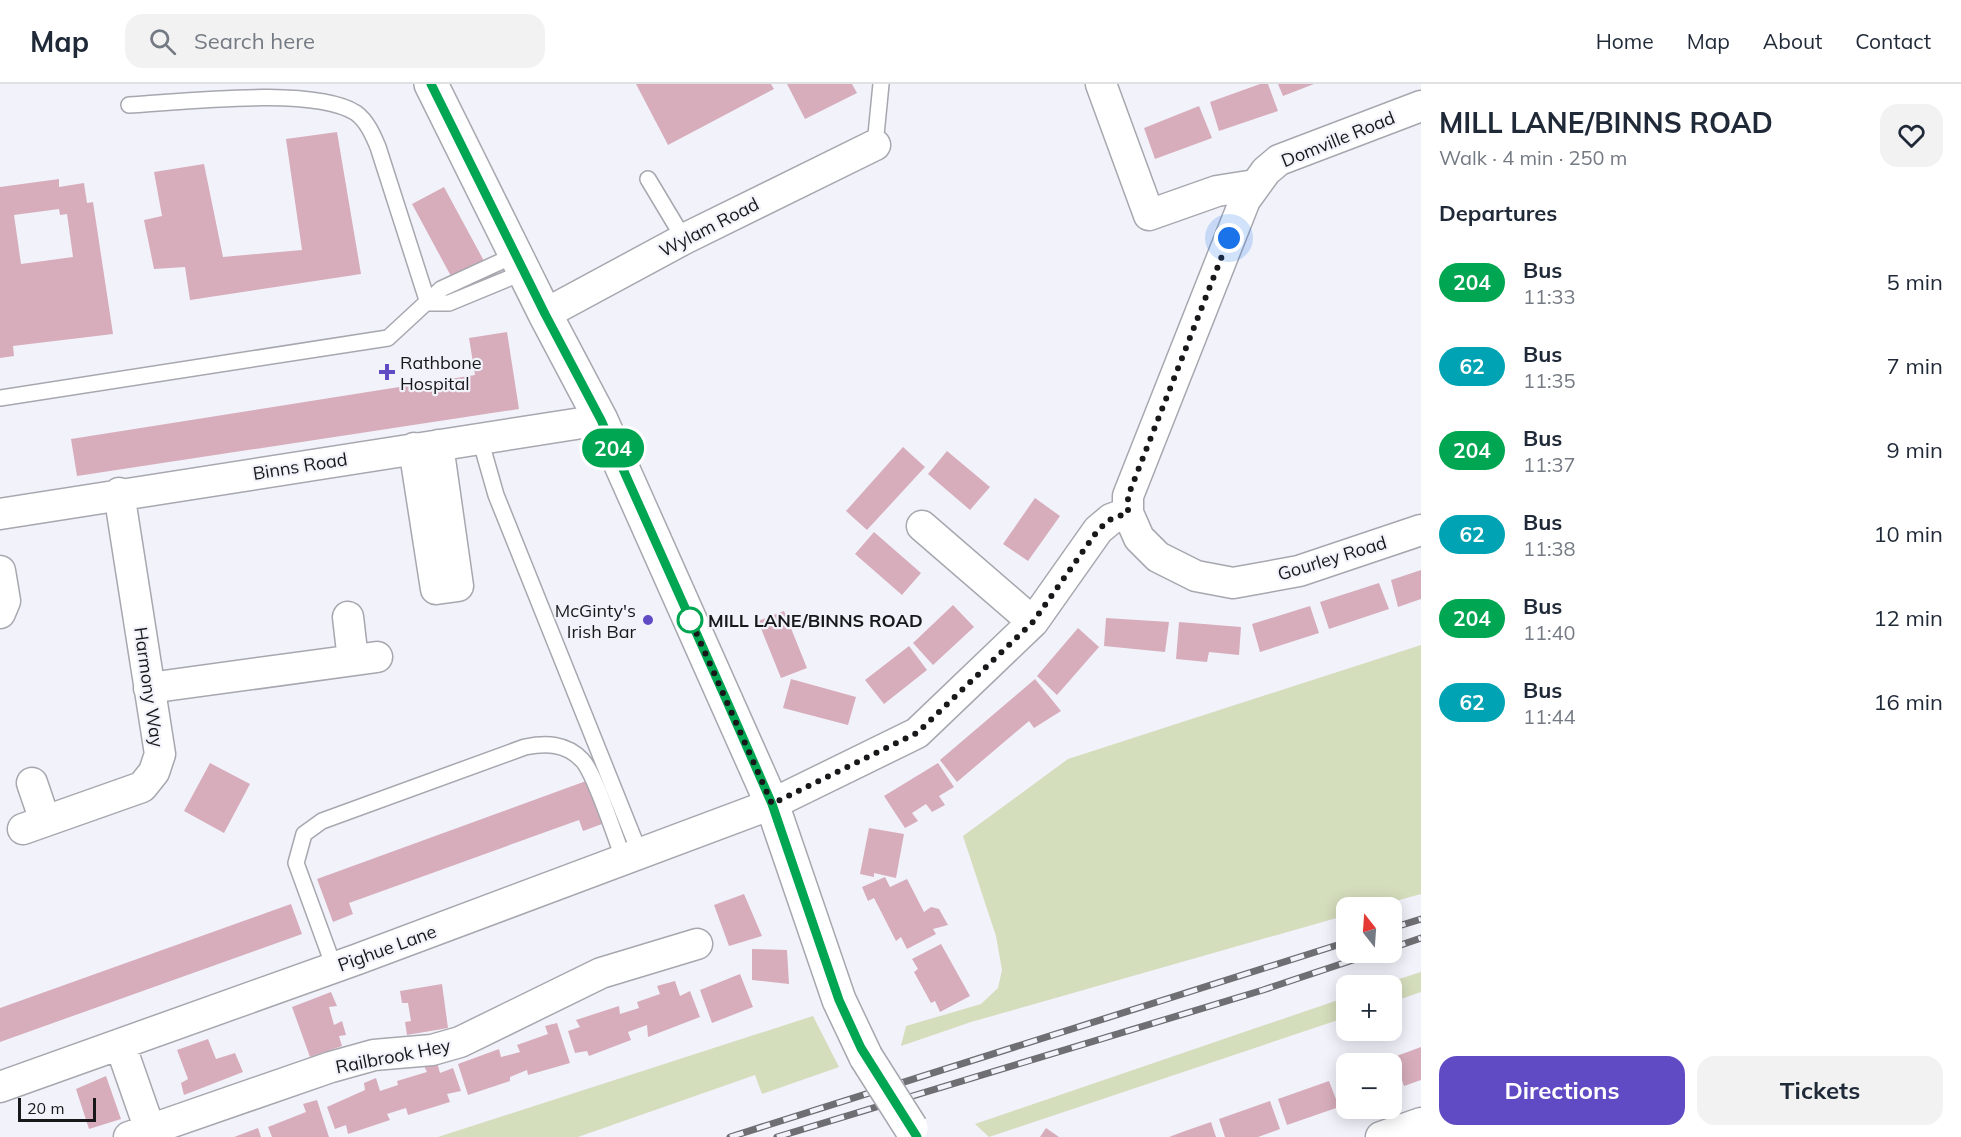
<!DOCTYPE html>
<html lang="en">
<head>
<meta charset="utf-8">
<style>
  :root { --surface:#fff; --page:#f2f2f3; --text:#1f2937; --muted:#747a83; --line:#e0e1e3; --accent:#604bc4 }
  body { margin:0; font-family:Mulish,sans-serif; background:var(--page); color:var(--text); height:100vh; display:flex; flex-direction:column; font-size:22px; white-space:nowrap }
  * { box-sizing:border-box; margin:0 }
  p { font-size:20px; color:var(--muted) }
  .icon { flex:none; width:33px; height:33px; fill:none; stroke:currentColor; stroke-width:2; stroke-linecap:round; stroke-linejoin:round }
  .map { position:relative; flex:1; overflow:hidden }
  .panel { display:flex; flex-direction:column; background:var(--surface); width:540px }
  .panel>* { flex:none }
  .badge { padding:0 12px; border-radius:20px; font-size:21px; line-height:39px }
  .needle { width:39px; rotate:343deg }
  .controls { position:absolute; left:1336px; top:813px; display:grid; gap:12px }
  .controls a { display:grid; place-items:center; width:66px; height:66px; border-radius:12px; background:var(--surface); box-shadow:0 3px 15px #0003; font-size:30px }
  .scale { position:absolute; left:18px; bottom:15px; width:78px; box-sizing:border-box; padding-left:6px; border:3px solid #18181b; border-top:0; font-size:16px; line-height:21px; white-space:nowrap; color:#18181b; -webkit-text-stroke:4px #f2f2fb; paint-order:stroke }
  .you { position:absolute; width:30px; height:30px; margin:-15px; border:4px solid #fff; border-radius:50%; background:#1a73e8; box-shadow:0 0 0 9px #1a73e833 }
  .map>.badge { position:absolute; translate:-50% -50%; box-shadow:0 0 0 3px #fff }
  h2 { padding:0 18px; font-size:22px; line-height:54px }
  .round { display:grid; place-items:center; flex:none; width:63px; height:63px; border-radius:18px; background:var(--page) }
  .overview { display:flex; align-items:center; justify-content:space-between; height:102px; padding:0 18px }
  h1 { font-size:28px; font-weight:700; line-height:45px }
  .action { display:flex; gap:12px; margin-top:auto; padding:12px 18px }
  .action a { flex:1; height:69px; border-radius:18px; background:var(--accent); color:#fff; font-size:24px; font-weight:700; line-height:69px; text-align:center }
  .action a+a { background:var(--page); color:var(--text) }
  ul { padding:0; list-style:none }
  li { display:flex; align-items:center; gap:18px; height:84px; padding:0 18px }
  li div { flex:1 }
  li b { display:block; font-size:22px }
  li em { font-style:normal }
  li .badge { min-width:66px; font-weight:700; text-align:center }
  header { display:flex; align-items:center; gap:36px; box-sizing:border-box; height:84px; padding:0 30px; background:var(--surface); border-bottom:2px solid var(--line) }
  header strong { font-size:28px }
  nav { display:flex; gap:33px; margin-inline-start:auto; font-size:21px }
  .search { width:420px; height:54px; background:var(--page); display:flex; align-items:center; gap:15px; box-sizing:border-box; padding:0 21px; border-radius:18px; color:var(--muted); font-size:22px }
  main { display:flex; flex:1; min-height:0 }
  .map>svg:first-child { display:block }
  .green { fill:#d4ddbc }
  .building { fill:#d7adbb; fill-rule:evenodd }
  .lines { fill:none; stroke-linecap:round; stroke-linejoin:round }
  .lane-casing { stroke:#a7a7af; stroke-width:18 }
  .street-casing { stroke:#a7a7af; stroke-width:33 }
  .secondary-casing { stroke:#a7a7af; stroke-width:36 }
  .lane { stroke:#fff; stroke-width:15 }
  .street { stroke:#fff; stroke-width:30 }
  .secondary { stroke:#fff; stroke-width:33 }
  .rail-casing { stroke:#6e6e73; stroke-width:7 }
  .rail { stroke:#f2f2fb; stroke-width:4.5; stroke-dasharray:14; stroke-linecap:butt }
  .secondary-bridge-casing { stroke:#a7a7af; stroke-width:36; stroke-linecap:butt }
  .secondary-bridge { stroke:#fff; stroke-width:33 }
  .line-casing { stroke:#fff; stroke-width:14 }
  .line { stroke:#00a651; stroke-width:9 }
  .walk { stroke:#18181b; stroke-width:6; stroke-dasharray:0 10.8 }
  .poi-dot { fill:#604bc4; stroke:#f2f2fb; stroke-width:2 }
  .stop-dot { fill:#fff; stroke:#00a651; stroke-width:3 }
  .labels { text-anchor:middle; dominant-baseline:central; stroke-width:4.5; stroke-linejoin:round; paint-order:stroke }
  .street-label { font-size:18px; fill:#18181b; stroke:#f2f2fb }
  .poi-label { font-size:18px; fill:#18181b; stroke:#f2f2fb; text-anchor:start }
  .stop-label { font-size:18px; font-weight:bold; fill:#18181b; stroke:#f2f2fb; text-anchor:start }
</style>
</head>
<body>
<header>
<strong>Map</strong>
<div class="search"><svg class="icon" aria-label="search" viewBox="0 0 24 24"><circle cx="10" cy="10" r="6"/><path d="M15 15l6 6"/></svg>Search here</div>
<nav><a>Home</a><a>Map</a><a>About</a><a>Contact</a></nav>
</header>
<main>
<div class="map">
<svg width="1421" height="1053" viewBox="0 0 1421 1053">
  <rect width="100%" height="100%" fill="#f2f2fb"/>
  <!-- green -->
  <path class="green" d="M1421 561V810L1374 823 1347 824V831L971 938 901 962 906 942 981 920 998 904 1002 886 996 852 963 752 1068 675Z
    M1421 888V908L1392 918V902L1380 901Z
    M1347 913V933L989 1053 975 1040Z
    M813 932 839 983 762 1010 755 991 578 1053H438Z"/>
  <!-- building -->
  <path class="building" d="M636 0H771L774 5 668 61Z
    M787 0H852L857 9 805 35Z
    M1260 0H1268L1278 27 1219 47 1210 18Z
    M1278 0H1314L1283 12Z
    M1199 22 1212 54 1155 75 1144 44Z
    M337 48 361 190 190 216 185 183 154 185 144 136 162 132 154 88 204 80 223 173 302 166 286 55Z
    M59 95V103L84 99 87 119 93 118 113 250 13 262 14 272 0 274V103ZM59 125 60 131 67 130 73 173 21 180 14 131Z
    M444 103 484 177 452 194 412 120Z
    M507 248 519 325 77 392 71 355 475 291 469 254Z
    M903 363 925 383 867 446 846 427Z
    M947 367 990 403 970 426 928 390Z
    M1035 414 1060 432 1028 477 1003 460Z
    M874 448 921 489 902 511 855 470Z
    M1421 486V515L1398 523 1391 496Z
    M1379 499 1389 525 1329 545 1320 518Z
    M953 521 974 543 933 581 913 559Z
    M1310 522 1319 549 1260 568 1252 540Z
    M784 527 807 584 781 594 758 537Z
    M1106 534 1169 538 1165 568 1104 562Z
    M1179 538 1241 543 1239 571 1209 568 1207 578 1176 575Z
    M1078 544 1099 563 1057 611 1037 592Z
    M909 562 927 586 884 620 865 596Z
    M791 595 856 613 848 641 783 624Z
    M1035 595 1061 627 1034 644 1029 637 957 698 940 676Z
    M210 679 250 700 224 749 184 727Z
    M938 679 954 703 939 712 945 721 932 728 926 720 912 729 918 737 905 744 884 712Z
    M586 697 602 740 583 747 579 736 349 819 353 830 333 838 317 795Z
    M869 744 904 750 896 794 874 789V793L860 790Z
    M885 793 890 803 907 795 924 828 931 823 939 825 948 841 933 845 936 850 907 865 901 853 896 857 874 814 868 817 862 803Z
    M744 810 762 852 729 862 714 821Z
    M291 820 302 850 0 958V924Z
    M941 860 970 912 940 928 935 917 931 919 914 888 918 885 912 875Z
    M752 865 787 866 789 900 752 896Z
    M740 890 753 923 712 939 700 906Z
    M675 897 680 912 690 907 700 933 648 953 647 941 628 948 631 956 589 972 587 967 575 969 568 947 580 943 576 936 619 922 620 930 639 924 637 918 660 910 657 902Z
    M442 900 448 944 407 951 405 938 411 937 408 919H402L400 907Z
    M331 908 337 922 329 923 334 941 342 937 346 951 339 952 342 962 310 973 292 923Z
    M557 939 570 979 528 991 527 986 510 993V997L468 1011 458 980 499 965 501 973 520 968 517 961 548 950 545 942Z
    M208 955 216 975 235 969 243 988 184 1011 181 999 188 995 177 966Z
    M1421 963V996L1404 1002 1394 973Z
    M437 978 440 989 453 984 461 1007 447 1010 450 1018 408 1031 406 1024 387 1030 390 1036 348 1050 346 1041 335 1045 327 1023 365 1006 364 999 376 994 380 1007 398 1001 397 997 427 988 424 982Z
    M1392 987 1398 1003 1392 1005Z
    M1347 990V1022L1337 994Z
    M106 992 121 1035 89 1045 76 1005Z
    M1329 997 1339 1023 1287 1041 1278 1015Z
    M317 1016 329 1053H272L268 1043 306 1028 303 1020Z
    M1270 1017 1280 1045 1258 1053H1225L1219 1035Z
    M1211 1038 1216 1053H1169L1185 1047Z
    M258 1044 261 1053H234Z
    M1046 1044 1059 1053H1040Z"/>
  <g class="lines">
    <defs>
      <path id="lane" d="M129 21C183 18 313 2 356 29 367 37 373 51 378 63L428 219
        M875 61 881 0
        M648 95 684 155
        M428 219H449L524 188
        M0 314 388 254 441 205 515 171
        M480 355 496 411 640 770
        M334 883 296 779 304 750 322 737 525 663C546 659 566 659 582 676 595 689 616 756 624 776"/>
      <path id="street" d="M1101 0 1149 131 1217 107 1255 101
        M1421 22 1279 76 1266 87 1245 116 1128 412V429L1139 454 1158 473 1196 492 1233 499 1299 487 1421 446
        M545 230 684 155 875 61
        M414 364 436 505 458 502 438 361
        M0 430 601 336
        M922 442 1033 538
        M0 487 5 517 0 529
        M348 533 353 576
        M149 604 377 573
        M32 699 45 737
        M23 745 142 703 154 688 160 670 119 409
        M120 960 150 1046
        M0 1003 358 875 772 720 917 649 1033 538 1098 446 1111 435 1128 429
        M129 1053 331 983 374 971 432 966 460 958 601 889 697 860
        M1381 1053 1421 1039"/>
      <path id="secondary" d="M431 0 545 230 601 336 772 720 839 916 866 973"/>
    </defs>
    <!-- lane casing -->
    <use href="#lane" class="lane-casing"/>
    <!-- street casing -->
    <use href="#street" class="street-casing"/>
    <!-- secondary casing -->
    <use href="#secondary" class="secondary-casing"/>
    <!-- lane -->
    <use href="#lane" class="lane"/>
    <!-- street -->
    <use href="#street" class="street"/>
    <!-- secondary -->
    <use href="#secondary" class="secondary"/>
    <defs>
      <path id="rail" d="M1392 844 1421 835
        M1392 864 1421 854
        M730 1053 1347 858
        M777 1053 1263 906 1377 868"/>
    </defs>
    <!-- rail casing -->
    <use href="#rail" class="rail-casing"/>
    <!-- rail -->
    <use href="#rail" class="rail"/>
    <defs>
      <path id="secondary-bridge" d="M866 973 911 1044"/>
    </defs>
    <!-- secondary-bridge casing -->
    <use href="#secondary-bridge" class="secondary-bridge-casing"/>
    <!-- secondary-bridge -->
    <use href="#secondary-bridge" class="secondary-bridge"/>
  </g>
  <g class="lines">
    <defs>
      <path id="line" d="M431 0 545 230 601 336 725 613 772 720 839 916 861 964 917 1053"/>
    </defs>
    <!-- line casing -->
    <use href="#line" class="line-casing"/>
    <!-- line -->
    <use href="#line" class="line"/>
    <!-- walk -->
    <path class="walk" d="M690 536 687 528 772 720 917 649 1033 538 1098 446 1111 435 1128 429V412L1229 154"/>
  </g>
  <!-- markers -->
  <g class="poi-dot">
    <path d="M384 279h6v6h6v6h-6v6h-6v-6h-6v-6h6z"/>
    <circle cx="648" cy="536" r="6"/>
  </g>
  <circle class="stop-dot" cx="690" cy="536" r="12"/>
  <g class="labels">
    <!-- street labels -->
    <g class="street-label">
      <text transform="translate(1338 55) rotate(-22)">Domville Road</text>
      <text transform="translate(709 143) rotate(-27)">Wylam Road</text>
      <text transform="translate(300 382) rotate(-9)">Binns Road</text>
      <text transform="translate(1332 474) rotate(-17)">Gourley Road</text>
      <text transform="translate(149 603) rotate(82)">Harmony Way</text>
      <text transform="translate(387 864) rotate(-20)">Pighue Lane</text>
      <text transform="translate(393 972) rotate(-11)">Railbrook Hey</text>
    </g>
    <!-- poi labels -->
    <g class="poi-label">
      <text x="400" y="278">Rathbone<tspan x="400" dy="21">Hospital</tspan></text>
      <text x="636" y="526" text-anchor="end">McGinty's<tspan x="636" dy="21">Irish Bar</tspan></text>
    </g>
    <!-- stop labels -->
    <g class="stop-label">
      <text x="708" y="536">MILL LANE/BINNS ROAD</text>
    </g>
  </g>
</svg>
<div class="controls">
<a><svg class="needle" viewBox="-14 -14 28 28"><path d="M0-13l5 13h-10z" fill="#e53935"/><path d="M0 13l5-13h-10z" fill="#747a83"/></svg></a>
<a>+</a>
<a>−</a>
</div>
<div class="scale">20 m</div>
<div class="you" style="left:1229px;top:154px"></div>
<b class="badge" style="left:613px;top:364px;background:#00a651;color:#fff">204</b>
</div>
<section class="panel">
<div class="overview"><div><h1>MILL LANE/BINNS ROAD</h1><p>Walk · 4 min · 250 m</p></div><a class="round"><svg class="icon" aria-label="heart" viewBox="0 0 24 24"><path d="M12 20l-8-8c-3-5 5-10 8-4 3-6 11-1 8 4z"/></svg></a></div>
<h2>Departures</h2>
<ul>
<li><span class="badge" style="background:#00a651;color:#fff">204</span><div><b>Bus</b><p>11:33</p></div><em>5 min</em></li>
<li><span class="badge" style="background:#00a3b4;color:#fff">62</span><div><b>Bus</b><p>11:35</p></div><em>7 min</em></li>
<li><span class="badge" style="background:#00a651;color:#fff">204</span><div><b>Bus</b><p>11:37</p></div><em>9 min</em></li>
<li><span class="badge" style="background:#00a3b4;color:#fff">62</span><div><b>Bus</b><p>11:38</p></div><em>10 min</em></li>
<li><span class="badge" style="background:#00a651;color:#fff">204</span><div><b>Bus</b><p>11:40</p></div><em>12 min</em></li>
<li><span class="badge" style="background:#00a3b4;color:#fff">62</span><div><b>Bus</b><p>11:44</p></div><em>16 min</em></li>
</ul>
<div class="action"><a>Directions</a><a>Tickets</a></div>
</section>
</main>
</body>
</html>
